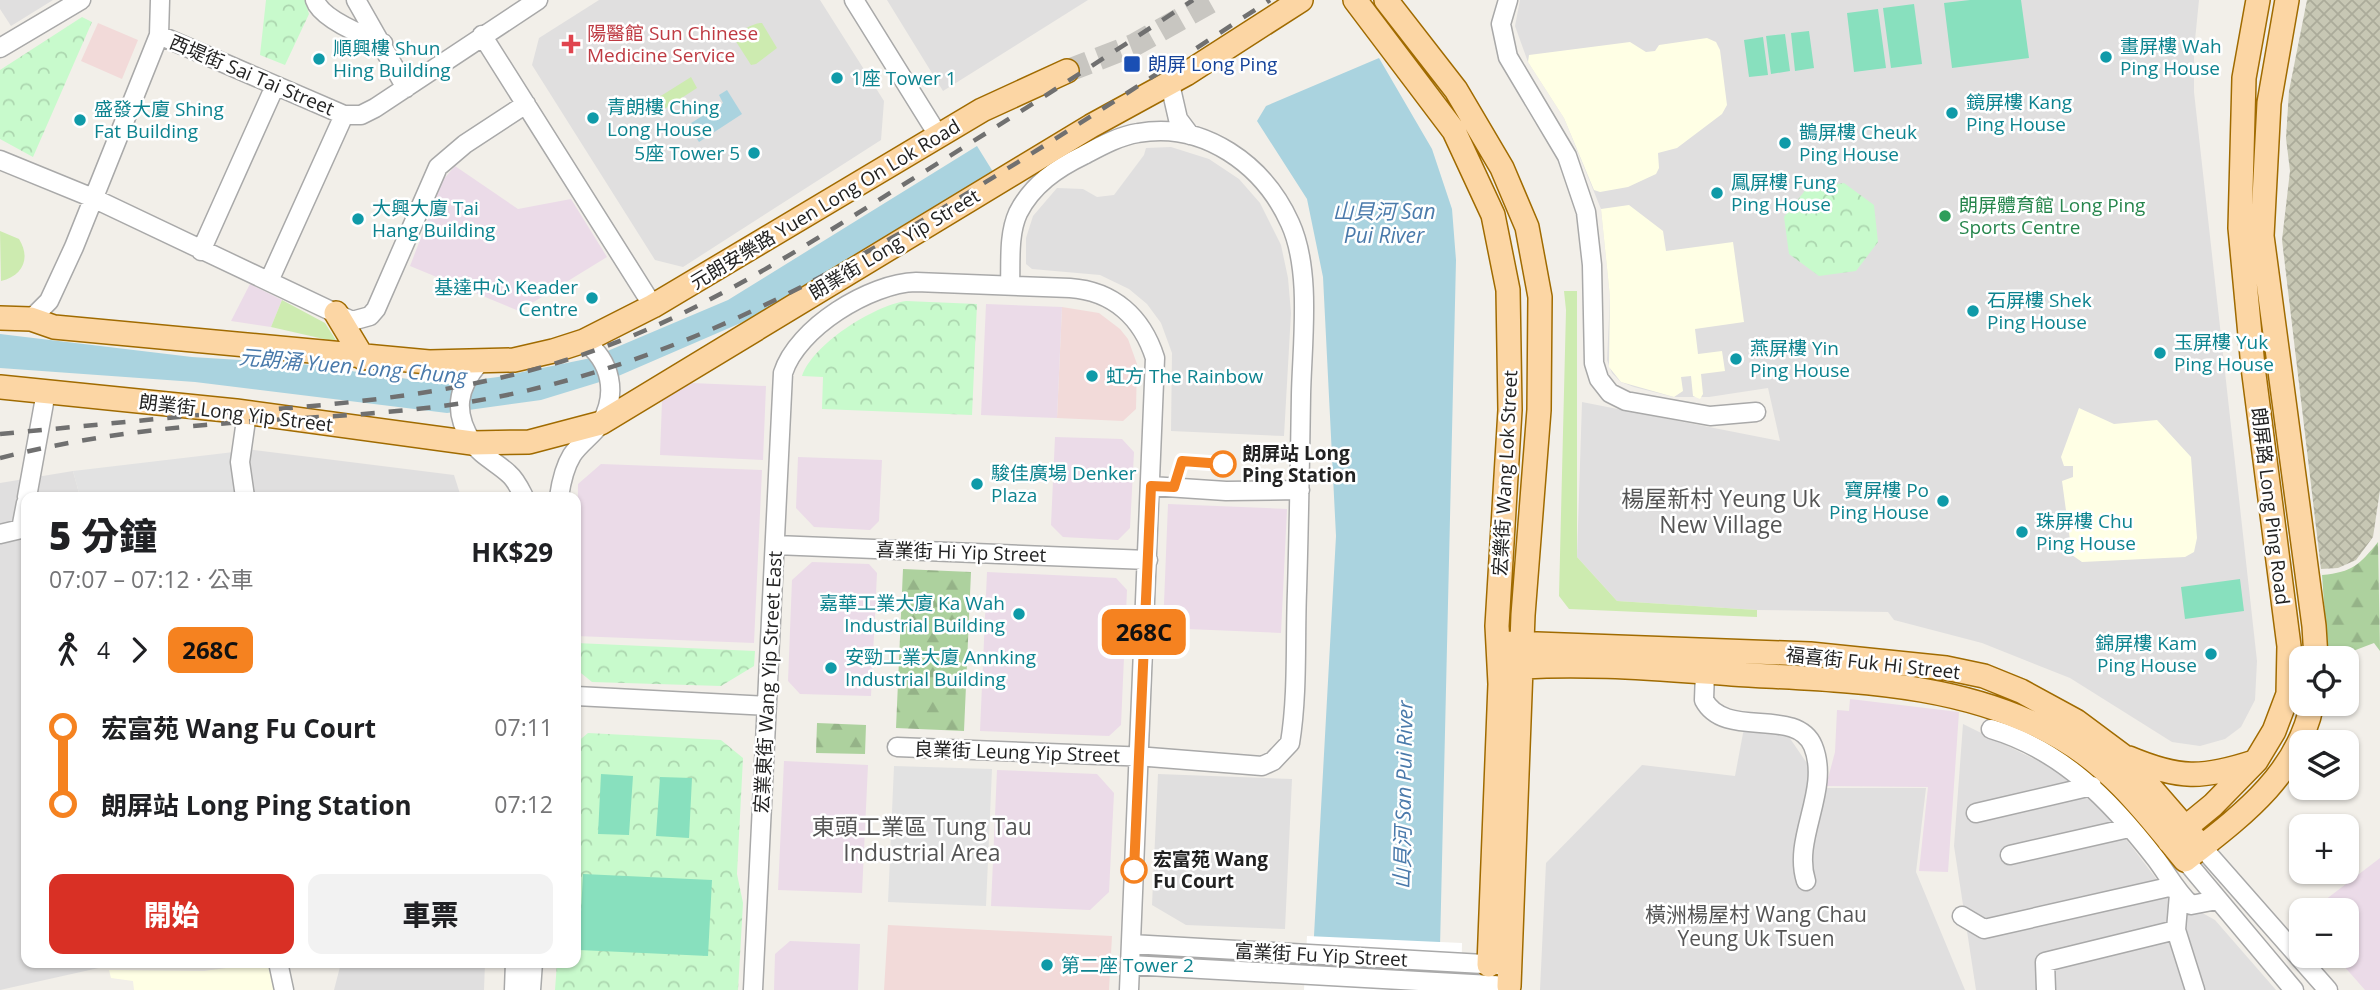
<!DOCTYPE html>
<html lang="zh-TW">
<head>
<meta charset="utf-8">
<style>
  :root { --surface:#fff; --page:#f2f2f2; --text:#202124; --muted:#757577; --accent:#d93025 }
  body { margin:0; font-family:"Open Sans","Noto Sans TC",sans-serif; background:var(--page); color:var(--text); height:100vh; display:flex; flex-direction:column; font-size:26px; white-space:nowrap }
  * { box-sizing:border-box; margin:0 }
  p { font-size:23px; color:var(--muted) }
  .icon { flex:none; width:38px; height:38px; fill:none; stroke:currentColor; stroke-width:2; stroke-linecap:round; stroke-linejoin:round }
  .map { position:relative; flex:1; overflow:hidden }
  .panel { position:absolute; left:21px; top:492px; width:560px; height:476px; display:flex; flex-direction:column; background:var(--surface); border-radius:14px; box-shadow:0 2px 5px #0004 }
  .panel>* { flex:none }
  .badge { padding:0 14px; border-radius:10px; font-size:24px; line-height:46px }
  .buttons { position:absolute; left:2289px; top:646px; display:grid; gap:14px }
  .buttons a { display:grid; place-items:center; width:70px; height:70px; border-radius:14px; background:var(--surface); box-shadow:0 2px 5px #0004; font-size:35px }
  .map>.badge { position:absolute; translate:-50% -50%; box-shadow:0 0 0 4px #fff }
  .legs { display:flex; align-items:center; gap:10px; height:77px; padding:0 28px; font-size:23px }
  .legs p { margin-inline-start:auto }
  .headline { display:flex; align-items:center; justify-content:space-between; height:119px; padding:0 28px }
  h1 { font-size:38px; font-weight:800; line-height:52px }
  .cta { display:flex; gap:14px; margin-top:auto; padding:14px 28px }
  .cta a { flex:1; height:80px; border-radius:14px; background:var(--accent); color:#fff; font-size:28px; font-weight:800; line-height:80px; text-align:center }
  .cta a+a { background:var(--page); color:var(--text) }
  ul { padding:0 28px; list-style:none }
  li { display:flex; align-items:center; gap:24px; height:77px; font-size:26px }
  li i { display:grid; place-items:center; width:10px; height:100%; margin:0 9px; background:currentColor }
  li i::after { content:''; width:18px; height:18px; margin:-9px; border:5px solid; border-radius:50%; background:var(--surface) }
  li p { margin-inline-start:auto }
  li:first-child i { background:linear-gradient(#0000 50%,currentColor 0) }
  li:last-child i { background:linear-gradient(currentColor 50%,#0000 0) }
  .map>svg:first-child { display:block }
  .residential { fill:#e0dfdf }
  .commercial { fill:#f2dad9 }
  .industrial { fill:#ebdbe8 }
  .education { fill:#ffffe5 }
  .construction { fill:url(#construction-cross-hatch) }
  .grass { fill:#cdebb0 }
  .forest { fill:url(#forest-firs) }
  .park { fill:url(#park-crowns) }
  .pitch { fill:#88e0be }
  .parking { fill:#e2e2e2 }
  .water { fill:#aad3df }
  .pier { fill:#fff }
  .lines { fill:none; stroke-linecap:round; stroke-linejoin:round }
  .major-tunnel { stroke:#c8c6c1; stroke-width:23; stroke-dasharray:23 11; stroke-linecap:butt }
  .minor-casing { stroke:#a9a9a9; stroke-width:21 }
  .major-casing { stroke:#a06b00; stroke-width:26 }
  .minor { stroke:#fff; stroke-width:18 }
  .major { stroke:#fcd6a4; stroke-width:23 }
  .rail { stroke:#707070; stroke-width:4.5; stroke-dasharray:14 14; stroke-linecap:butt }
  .line-1-casing { stroke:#fff; stroke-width:16 }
  .line-1 { stroke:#f58220; stroke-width:10 }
  .health-dot { fill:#e0444e; stroke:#fff; stroke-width:2.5 }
  .culture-dot { fill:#0f9aa8; stroke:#fff; stroke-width:2.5 }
  .transit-dot { fill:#1a4fb4; stroke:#fff; stroke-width:2.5 }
  .leisure-dot { fill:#2e9e5b; stroke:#fff; stroke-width:2.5 }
  .stop-1-dot { fill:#fff; stroke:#f58220; stroke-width:3.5 }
  .labels { text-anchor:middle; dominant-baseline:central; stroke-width:5; stroke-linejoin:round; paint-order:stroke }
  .health-label { font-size:19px; fill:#be3a42; stroke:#fff; text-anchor:start }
  .culture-label { font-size:19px; fill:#0d838f; stroke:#fff; text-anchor:start }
  .transit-label { font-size:19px; fill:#164399; stroke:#fff; text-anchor:start }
  .street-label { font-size:19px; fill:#222; stroke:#fff }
  .leisure-label { font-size:19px; fill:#27864d; stroke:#fff; text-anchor:start }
  .stop-label { font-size:19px; font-weight:bold; fill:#222; stroke:#fff; text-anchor:start }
  .water-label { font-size:21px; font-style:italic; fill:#4a7aab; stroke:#fff }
  .neighbourhood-label { font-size:21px; fill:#555; stroke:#fff }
  .quarter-label { font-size:23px; fill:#555; stroke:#fff }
</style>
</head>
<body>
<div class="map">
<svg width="2380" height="990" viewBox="0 0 2380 990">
  <defs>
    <pattern id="construction-cross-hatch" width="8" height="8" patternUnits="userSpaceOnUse" patternTransform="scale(1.75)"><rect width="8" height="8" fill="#c7c7b4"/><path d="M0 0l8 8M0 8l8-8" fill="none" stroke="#abab9a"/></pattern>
    <pattern id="forest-firs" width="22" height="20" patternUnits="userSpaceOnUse" patternTransform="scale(1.75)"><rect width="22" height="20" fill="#add19e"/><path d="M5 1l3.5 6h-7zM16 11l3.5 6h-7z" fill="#95b388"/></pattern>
    <pattern id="park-crowns" width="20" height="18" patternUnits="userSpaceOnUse" patternTransform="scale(1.75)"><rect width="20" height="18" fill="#c8facc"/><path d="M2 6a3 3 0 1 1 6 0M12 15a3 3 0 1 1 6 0" fill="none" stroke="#acd6af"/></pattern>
  </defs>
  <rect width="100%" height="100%" fill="#f2efe9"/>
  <!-- residential -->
  <path class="residential" d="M0 0H53L11 26 0 9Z
    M599 0H820L884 101 881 140 683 267 655 260 532 65 539 38Z
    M887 0H1088L943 91Z
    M1520 0H2199L2194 50V92L2257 661 2255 700 2241 727 2225 739 2200 746 2172 742 2070 678 1982 643 1894 620 1888 612 1757 610 1617 601 1577 557 1582 402 1780 441 1768 388 1709 397H1674L1634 387 1621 382 1612 373 1607 360 1610 297 1601 209 1564 118 1528 62 1515 26Z
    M1171 147 1209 159 1239 179 1260 203 1281 245 1288 278 1291 313 1284 436 1171 431 1172 353 1161 323 1147 304 1129 289 1100 275 1032 269 1026 264V238L1033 216 1057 188 1083 189 1097 197 1114 195 1144 155 1146 148Z
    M246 449 454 475 461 497H248Z
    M73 471 80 497H26V962L121 963 0 990V483Z
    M1963 724 2083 783 2168 894 2215 920 2276 990H1976L1954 846Z
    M1744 728 1789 737 1824 788H1926L1916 872 1965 990H1540L1546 863 1642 765 1735 776Z
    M1158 774 1292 779 1285 929 1186 925 1152 905Z
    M341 963H485L484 990H334Z"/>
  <!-- commercial -->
  <path class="commercial" d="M98 23 138 40 122 79 81 61Z
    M1062 307 1099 313 1120 329 1128 339 1137 364 1136 409 1123 421 1057 418Z
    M888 925 1112 936 1109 990H884Z"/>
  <!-- industrial -->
  <path class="industrial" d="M455 166 518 209 571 199 607 257 519 311 410 266 443 180Z
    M250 284 282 300 271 327 231 321Z
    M986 304 1062 307 1057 418 981 415Z
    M691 383 766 386 763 460 660 455 662 401Z
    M1055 437 1122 439 1134 452 1130 528 1118 540 1063 537 1051 525Z
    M798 457 882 460 879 521 870 530 814 527 796 508Z
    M601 464 762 470 754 643 576 636 578 484Z
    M1168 504 1287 509 1281 633 1163 628Z
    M812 562 869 564 877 573 871 696 800 694 788 681 792 580Z
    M987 572 1116 578 1127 590 1121 725 1109 736 980 731Z
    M1850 699 1959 712 1948 872 1919 871 1928 787 1826 786 1835 752 1837 710 1849 711Z
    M784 761 868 765 862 893 778 890Z
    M997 770 1097 774 1114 793 1109 892 1090 910 991 906Z
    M2380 858V990H2365L2335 956H2347V910H2312Z
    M790 941 860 944 858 990H774L775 954Z"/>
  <!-- education -->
  <path class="education" d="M1707 38 1716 42 1720 50 1727 105 1722 114 1677 148 1658 153 1659 168 1656 174 1628 187 1600 192 1594 190 1564 118 1528 62 1529 55 1630 42 1646 52 1655 51 1659 45Z
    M1629 205 1663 231 1666 251 1733 242 1744 322 1695 329 1698 354 1722 351 1725 371 1701 374 1703 394 1700 399 1693 396 1691 376 1681 377 1683 391 1674 397 1621 382 1609 367 1610 297 1601 209Z
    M2079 408 2114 424 2157 420 2191 457 2197 538 2194 552 2185 557 2082 562 2072 555 2062 481 2073 477V466H2064L2061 457Z
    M263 963 271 967 276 990H134L133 981 111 978 109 970 204 971Z"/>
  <!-- construction -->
  <path class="construction" d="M2307 0H2380V490L2373 537 2356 560 2338 568 2321 569 2282 240 2290 171 2286 138 2289 91Z"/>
  <!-- grass -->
  <path class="grass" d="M762 23 777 48 756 64 751 65 735 40C738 31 753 23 762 23Z
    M691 77 697 88 663 110 656 99Z
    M0 231 19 239C31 258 23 276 1 281Z
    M1564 291H1577V557L1617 601 1757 610V617L1569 609 1559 596 1566 310Z
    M282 300 325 323 337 342 271 327Z"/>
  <!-- forest -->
  <path class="forest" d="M2378 542 2380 651 2374 643 2353 651 2354 678 2347 693V658H2328L2322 575C2353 572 2359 565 2378 542Z
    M903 569 971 572 964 731 896 728Z
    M817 723 866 725 865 754 816 753Z"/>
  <!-- park -->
  <path class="park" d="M266 0H305L309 14 285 65 260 55Z
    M82 17 92 22 33 157 0 139V70Z
    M1844 183 1874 205 1878 242 1856 271 1819 276 1789 254 1784 217 1807 188Z
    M906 301 977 304 972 415 822 409 823 377 802 376C813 344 873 306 906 301Z
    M576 643 755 651 754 666 721 686 592 682 576 669Z
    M588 733 721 740 743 758 737 874 743 903 738 990H555L557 963 576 962V743Z"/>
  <!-- pitch -->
  <path class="pitch" d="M1970 0H2021L2029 58 1952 68 1944 3Z
    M1914 4 1922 64 1891 68 1883 8Z
    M1878 9 1886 68 1854 72 1847 13Z
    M1809 31 1814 68 1795 71 1791 33Z
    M1785 34 1790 71 1771 74 1766 36Z
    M1763 37 1768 75 1749 77 1744 40Z
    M2240 579 2244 611 2185 619 2181 587Z
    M601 774 633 776 629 835 598 834Z
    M660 777 692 778 689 838 656 836Z
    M583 874 712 880 708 956 579 950Z"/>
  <!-- parking -->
  <path class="parking" d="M234 452 237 497H80L73 471Z
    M894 766 992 769 986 906 888 902Z"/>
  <!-- water -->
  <path class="water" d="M1379 58 1432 149 1452 209 1456 260 1439 990H1311L1336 536 1323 277 1307 199 1257 121 1266 106Z
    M727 90 742 114 699 142 688 125 723 103 719 95Z
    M977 146 995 175 937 212 743 322 616 377 541 400 447 413 195 382 0 368V334L192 357 301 364 444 384 498 377 591 358 728 300Z"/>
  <!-- pier -->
  <path class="pier" d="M1307 936 1462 943 1461 990H1304Z"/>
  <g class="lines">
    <!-- major-tunnel -->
    <path class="major-tunnel" d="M1067 71 1134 45 1214 0"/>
    <defs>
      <path id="minor" d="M315 0C321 19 364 36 383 43
        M356 0 406 88
        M854 0 938 135
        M1508 0 1501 24 1508 57 1567 156 1586 212 1592 265 1594 363 1599 379 1610 393 1626 401 1710 416 1756 412
        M159 35 344 115H361L375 108 538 0
        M482 35 653 306
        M0 48 81 0
        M1170 84 1178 119 1190 135
        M0 160 93 198 352 321 370 316 376 309 438 167 465 144 526 104
        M201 251 275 86
        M269 281 344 115
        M31 319 49 301 74 247 159 35 160 0
        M479 363C457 388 453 412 472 442 480 455 499 464 509 474 516 480 520 489 524 497
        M1151 486 1226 491 1300 490
        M27 497 46 392
        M245 497 240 462 247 413
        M559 497C561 483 564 468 572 455 580 443 593 435 601 423 618 393 611 361 584 341
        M0 534 21 529 26 503
        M775 545 1148 560
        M1705 672 1704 700C1725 740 1796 706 1813 746 1831 790 1792 838 1806 881
        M576 696 767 706
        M1991 729C2062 750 2111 801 2156 859 2168 875 2176 891 2191 905L2217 900
        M897 747 1149 757 1262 766 1273 761 1290 743C1298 694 1295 641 1297 591 1299 525 1300 460 1301 395 1302 343 1312 271 1290 223 1264 165 1204 121 1138 133 1119 136 1101 146 1084 155 1057 168 1032 185 1018 213 1008 235 1011 263 1010 286
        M1976 813 2092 786
        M2202 847 2328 990
        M2010 855 2129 828
        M2185 860 2294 990
        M2179 894 2176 930 2195 990
        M1962 916 1984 929 2169 887 2174 889
        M1131 944 1501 965
        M278 962 284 990
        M1130 965 1509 986 1510 990
        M514 990 515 962
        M531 990 533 962
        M753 990 783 373C797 328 870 283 916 282L1070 288C1113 291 1142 317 1155 358L1129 990
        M2046 990 2045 962 2176 930"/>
      <path id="major" d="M1355 0 1454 131 1493 215 1508 290 1510 410 1497 626 1500 684 1489 965
        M1386 0 1456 90 1502 168 1527 227 1540 297 1539 410 1523 615 1509 986
        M2287 0 2269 103 2262 236 2314 626 2316 658
        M336 313 363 358
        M0 318 31 319 54 327 429 362 514 360 553 351 584 341 653 306 982 110 1067 71
        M0 387 236 411 472 443 529 442 601 423 1091 126 1186 74 1301 0
        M1508 643 1810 654 1946 668 1984 676 2021 691 2076 721 2123 756 2195 839
        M1509 668C1583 662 1659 669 1732 674 1844 681 1962 680 2061 738 2113 768 2148 815 2185 860 2240 817 2298 775 2312 704
        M2129 758C2179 779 2202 779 2254 762
        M2169 841 2213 805 2256 761 2274 731 2288 694 2289 646 2253 367 2240 228 2244 78 2258 0"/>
    </defs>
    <!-- minor casing -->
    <use href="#minor" class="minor-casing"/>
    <!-- major casing -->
    <use href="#major" class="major-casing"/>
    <!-- minor -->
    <use href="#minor" class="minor"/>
    <!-- major -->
    <use href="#major" class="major"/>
    <!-- rail -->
    <path class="rail" d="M223 413C338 405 453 395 563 361 683 324 788 257 893 191 994 129 1094 65 1193 0
      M0 434 199 415
      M0 458C67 441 135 431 205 425 306 416 407 416 507 395 668 361 803 291 943 208 1054 141 1162 71 1270 0"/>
  </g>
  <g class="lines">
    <defs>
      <path id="line-1" d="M1134 870 1151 486 1174 487 1182 461 1223 464"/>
    </defs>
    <!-- line-1 casing -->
    <use href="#line-1" class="line-1-casing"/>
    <!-- line-1 -->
    <use href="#line-1" class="line-1"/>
  </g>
  <!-- markers -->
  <path class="health-dot" d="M567.5 33.5h7v7h7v7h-7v7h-7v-7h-7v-7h7z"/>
  <g class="culture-dot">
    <circle cx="2106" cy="57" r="7"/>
    <circle cx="319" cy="59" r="7"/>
    <circle cx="837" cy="78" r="7"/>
    <circle cx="1952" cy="113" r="7"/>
    <circle cx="593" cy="118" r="7"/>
    <circle cx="80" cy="120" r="7"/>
    <circle cx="1785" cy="143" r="7"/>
    <circle cx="754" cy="153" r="7"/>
    <circle cx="1717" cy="193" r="7"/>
    <circle cx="358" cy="219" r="7"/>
    <circle cx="592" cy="298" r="7"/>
    <circle cx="1973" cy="311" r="7"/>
    <circle cx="2160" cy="353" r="7"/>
    <circle cx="1736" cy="359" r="7"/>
    <circle cx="1092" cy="376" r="7"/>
    <circle cx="977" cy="484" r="7"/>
    <circle cx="1943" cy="501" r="7"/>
    <circle cx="2022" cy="532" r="7"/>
    <circle cx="1019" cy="614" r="7"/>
    <circle cx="2211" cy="654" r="7"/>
    <circle cx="831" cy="668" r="7"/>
    <circle cx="1047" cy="965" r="7"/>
  </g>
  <rect class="transit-dot" x="1123" y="55" width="18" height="18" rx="3.5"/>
  <circle class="leisure-dot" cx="1945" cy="216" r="7"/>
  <g class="stop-1-dot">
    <circle cx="1223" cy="464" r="12"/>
    <circle cx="1134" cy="870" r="12"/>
  </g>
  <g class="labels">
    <!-- health labels -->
    <g class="health-label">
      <text x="587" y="33">陽醫館 Sun Chinese<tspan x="587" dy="22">Medicine Service</tspan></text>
    </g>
    <!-- culture labels -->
    <g class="culture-label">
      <text x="2120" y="46">畫屏樓 Wah<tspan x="2120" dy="22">Ping House</tspan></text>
      <text x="333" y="48">順興樓 Shun<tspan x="333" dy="22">Hing Building</tspan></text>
      <text x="851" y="78">1座 Tower 1</text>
      <text x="1966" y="102">鏡屏樓 Kang<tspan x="1966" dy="22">Ping House</tspan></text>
      <text x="607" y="107">青朗樓 Ching<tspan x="607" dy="22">Long House</tspan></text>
      <text x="94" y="109">盛發大廈 Shing<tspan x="94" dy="22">Fat Building</tspan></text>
      <text x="1799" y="132">鵲屏樓 Cheuk<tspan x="1799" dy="22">Ping House</tspan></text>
      <text x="740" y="153" text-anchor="end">5座 Tower 5</text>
      <text x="1731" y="182">鳳屏樓 Fung<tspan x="1731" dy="22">Ping House</tspan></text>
      <text x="372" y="208">大興大廈 Tai<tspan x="372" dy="22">Hang Building</tspan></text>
      <text x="578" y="287" text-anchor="end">基達中心 Keader<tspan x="578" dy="22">Centre</tspan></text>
      <text x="1987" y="300">石屏樓 Shek<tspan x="1987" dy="22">Ping House</tspan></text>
      <text x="2174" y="342">玉屏樓 Yuk<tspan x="2174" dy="22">Ping House</tspan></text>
      <text x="1750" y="348">燕屏樓 Yin<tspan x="1750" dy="22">Ping House</tspan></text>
      <text x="1106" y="376">虹方 The Rainbow</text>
      <text x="991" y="473">駿佳廣場 Denker<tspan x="991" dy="22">Plaza</tspan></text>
      <text x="1929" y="490" text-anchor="end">寶屏樓 Po<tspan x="1929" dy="22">Ping House</tspan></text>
      <text x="2036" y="521">珠屏樓 Chu<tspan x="2036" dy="22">Ping House</tspan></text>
      <text x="1005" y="603" text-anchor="end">嘉華工業大廈 Ka Wah<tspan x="1005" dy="22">Industrial Building</tspan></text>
      <text x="2197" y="643" text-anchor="end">錦屏樓 Kam<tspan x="2197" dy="22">Ping House</tspan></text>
      <text x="845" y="657">安勁工業大廈 Annking<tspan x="845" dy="22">Industrial Building</tspan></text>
      <text x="1061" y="965">第二座 Tower 2</text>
    </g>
    <!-- transit labels -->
    <g class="transit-label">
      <text x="1148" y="64">朗屏 Long Ping</text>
    </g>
    <!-- street labels -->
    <g class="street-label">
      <text transform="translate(252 75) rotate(23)">西堤街 Sai Tai Street</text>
      <text transform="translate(825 204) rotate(-31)">元朗安樂路 Yuen Long On Lok Road</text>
      <text transform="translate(894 244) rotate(-31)">朗業街 Long Yip Street</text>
      <text transform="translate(236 413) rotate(7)">朗業街 Long Yip Street</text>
      <text transform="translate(1505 473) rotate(-87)">宏樂街 Wang Lok Street</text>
      <text transform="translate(2271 506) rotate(83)">朗屏路 Long Ping Road</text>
      <text transform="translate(961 552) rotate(2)">喜業街 Hi Yip Street</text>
      <text transform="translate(1873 663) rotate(6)">福喜街 Fuk Hi Street</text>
      <text transform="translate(768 682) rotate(-87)">宏業東街 Wang Yip Street East</text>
      <text transform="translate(1017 752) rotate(2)">良業街 Leung Yip Street</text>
      <text transform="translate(1321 955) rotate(3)">富業街 Fu Yip Street</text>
    </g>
    <!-- leisure labels -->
    <g class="leisure-label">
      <text x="1959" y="205">朗屏體育館 Long Ping<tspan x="1959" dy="22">Sports Centre</tspan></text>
    </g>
    <!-- stop labels -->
    <g class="stop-label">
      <text x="1242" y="453">朗屏站 Long<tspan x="1242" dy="22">Ping Station</tspan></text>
      <text x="1153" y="859">宏富苑 Wang<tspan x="1153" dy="22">Fu Court</tspan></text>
    </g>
    <!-- water labels -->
    <g class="water-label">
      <text x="1384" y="211">山貝河 San<tspan x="1384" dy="24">Pui River</tspan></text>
      <text transform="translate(353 366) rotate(5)">元朗涌 Yuen Long Chung</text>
      <text transform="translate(1403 795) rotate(-89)">山貝河 San Pui River</text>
    </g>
    <!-- neighbourhood labels -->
    <g class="neighbourhood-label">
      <text x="1756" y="914">橫洲楊屋村 Wang Chau<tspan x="1756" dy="24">Yeung Uk Tsuen</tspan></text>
    </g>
    <!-- quarter labels -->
    <g class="quarter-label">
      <text x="1721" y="498">楊屋新村 Yeung Uk<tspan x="1721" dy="26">New Village</tspan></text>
      <text x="922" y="826">東頭工業區 Tung Tau<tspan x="922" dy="26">Industrial Area</tspan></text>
    </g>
  </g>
</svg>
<div class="buttons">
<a><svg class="icon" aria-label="locate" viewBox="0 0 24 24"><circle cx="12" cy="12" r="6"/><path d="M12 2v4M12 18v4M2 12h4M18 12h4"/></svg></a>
<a><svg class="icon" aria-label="layers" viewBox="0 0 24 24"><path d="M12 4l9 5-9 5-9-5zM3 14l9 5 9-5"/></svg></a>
<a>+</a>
<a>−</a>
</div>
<b class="badge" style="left:1144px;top:632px;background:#f58220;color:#111">268C</b>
<section class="panel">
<div class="headline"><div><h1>5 分鐘</h1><p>07:07 – 07:12 · 公車</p></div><b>HK$29</b></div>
<div class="legs"><svg class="icon" aria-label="walk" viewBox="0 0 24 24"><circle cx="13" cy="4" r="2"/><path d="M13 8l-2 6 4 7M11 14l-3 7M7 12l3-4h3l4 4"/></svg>4<svg class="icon" aria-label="forward" viewBox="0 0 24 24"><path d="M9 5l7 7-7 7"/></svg><b class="badge" style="background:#f58220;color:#111">268C</b></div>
<ul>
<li><i style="color:#f58220"></i><b>宏富苑 Wang Fu Court</b><p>07:11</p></li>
<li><i style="color:#f58220"></i><b>朗屏站 Long Ping Station</b><p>07:12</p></li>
</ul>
<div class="cta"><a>開始</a><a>車票</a></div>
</section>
</div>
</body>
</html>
